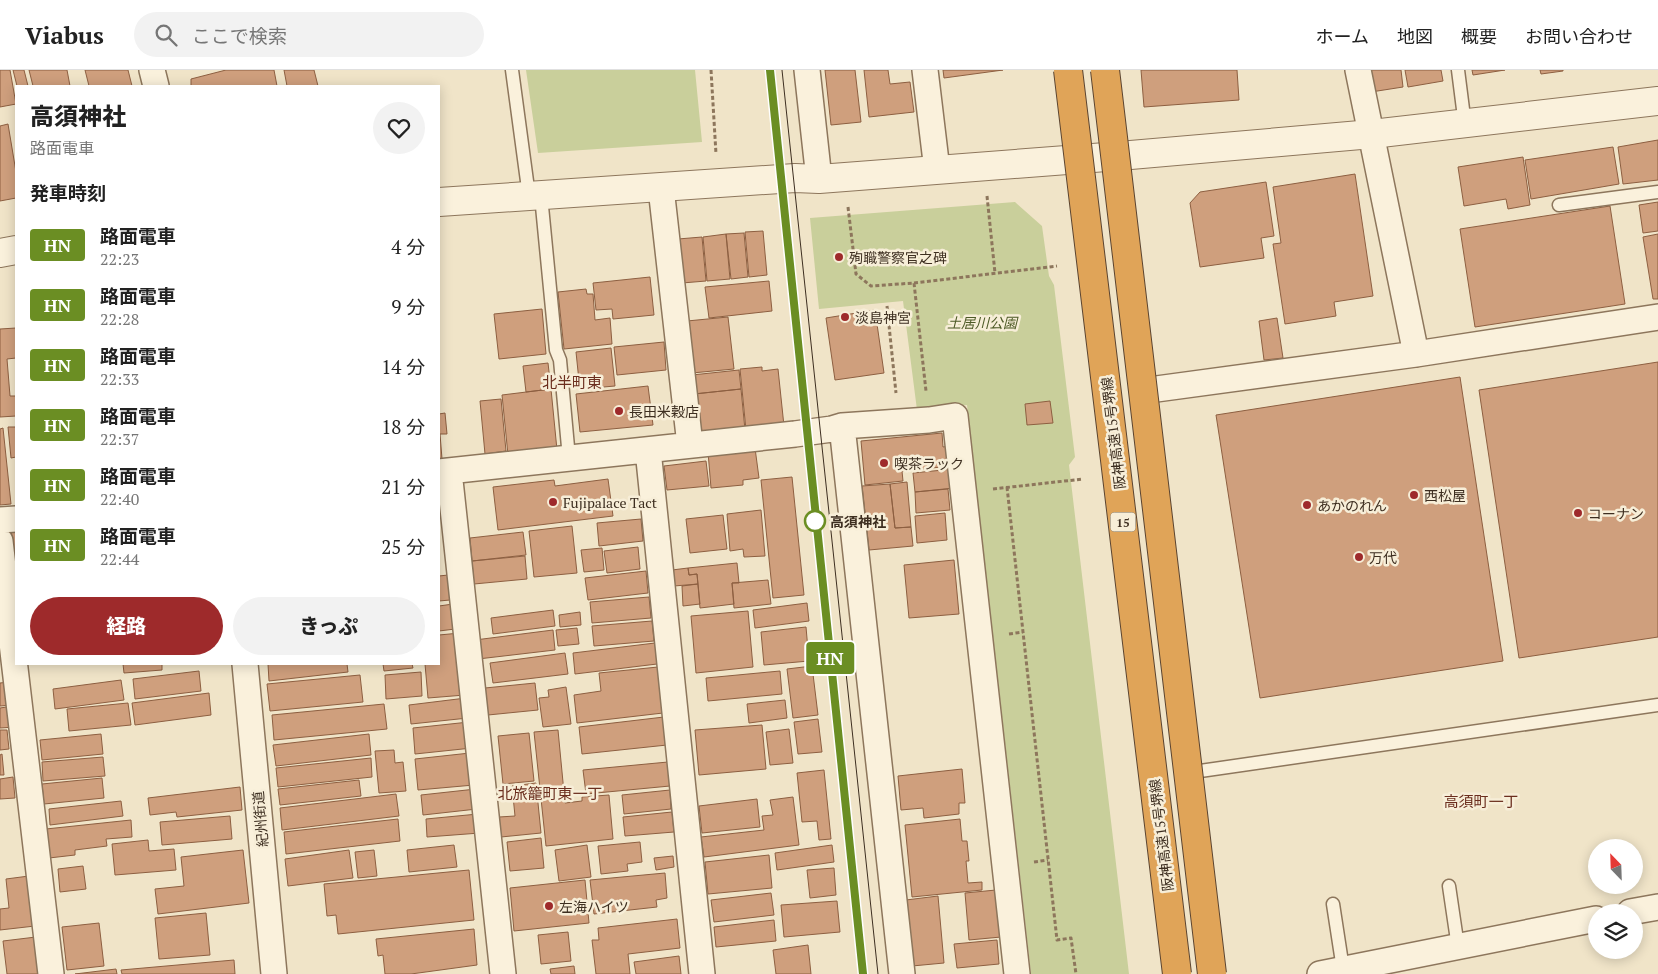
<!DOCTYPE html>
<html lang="ja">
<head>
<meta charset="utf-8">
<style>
  :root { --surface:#fff; --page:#f2f2f2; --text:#222; --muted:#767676; --line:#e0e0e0; --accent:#9e2a2b }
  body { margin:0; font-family:"PT Serif","Noto Sans JP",serif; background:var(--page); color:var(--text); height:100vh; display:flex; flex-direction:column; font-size:19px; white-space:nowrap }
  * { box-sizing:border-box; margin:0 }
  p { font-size:16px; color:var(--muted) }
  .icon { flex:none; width:28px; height:28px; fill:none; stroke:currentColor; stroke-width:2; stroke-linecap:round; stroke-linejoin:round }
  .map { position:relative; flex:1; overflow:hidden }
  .drawer { position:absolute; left:15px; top:15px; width:425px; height:580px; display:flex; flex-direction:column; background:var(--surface); border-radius:0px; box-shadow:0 2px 12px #0003 }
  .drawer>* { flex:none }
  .badge { padding:0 10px; border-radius:4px; font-size:18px; line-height:32px }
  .needle { width:32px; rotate:337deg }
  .controls { position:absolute; left:1588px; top:769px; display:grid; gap:10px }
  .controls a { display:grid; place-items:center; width:55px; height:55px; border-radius:50%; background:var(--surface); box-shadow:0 2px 12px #0003; font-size:25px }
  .map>.badge { position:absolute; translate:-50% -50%; box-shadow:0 0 0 2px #fff }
  h2 { padding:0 15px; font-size:19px; line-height:45px }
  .round { display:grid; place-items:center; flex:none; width:52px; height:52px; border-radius:26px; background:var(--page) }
  .headline { display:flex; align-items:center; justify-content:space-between; height:85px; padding:0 15px }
  h1 { font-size:24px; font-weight:800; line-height:38px }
  .cta { display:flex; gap:10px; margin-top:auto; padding:10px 15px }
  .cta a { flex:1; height:58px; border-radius:30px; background:var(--accent); color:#fff; font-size:20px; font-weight:800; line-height:58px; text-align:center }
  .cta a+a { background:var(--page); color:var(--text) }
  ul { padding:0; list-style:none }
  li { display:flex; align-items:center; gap:15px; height:60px; padding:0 15px }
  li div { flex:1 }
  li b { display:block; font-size:19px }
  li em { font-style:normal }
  li .badge { min-width:55px; font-weight:700; text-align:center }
  header { display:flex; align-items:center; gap:30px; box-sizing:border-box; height:70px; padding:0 25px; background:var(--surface); border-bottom:1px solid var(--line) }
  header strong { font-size:24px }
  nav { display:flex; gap:28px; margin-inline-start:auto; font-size:18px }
  .search { width:350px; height:45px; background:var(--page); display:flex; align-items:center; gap:12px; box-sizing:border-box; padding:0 18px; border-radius:28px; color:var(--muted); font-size:19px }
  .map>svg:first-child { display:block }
  .green { fill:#c9cf9b }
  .building { fill:#cf9f7d; stroke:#8d5f41 }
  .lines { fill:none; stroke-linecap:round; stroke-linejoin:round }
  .service-casing { stroke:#8d765c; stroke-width:15 }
  .minor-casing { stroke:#8d765c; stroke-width:28 }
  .tertiary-casing { stroke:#8d765c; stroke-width:30 }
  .path { stroke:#8d765c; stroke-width:3; stroke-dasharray:4 2.5; stroke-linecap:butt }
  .service { stroke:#faf1dc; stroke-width:12 }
  .minor { stroke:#faf1dc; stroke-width:25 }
  .tertiary { stroke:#faf1dc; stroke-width:28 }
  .tram { stroke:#3d2e20; stroke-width:1 }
  .motorway-bridge-casing { stroke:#5b4430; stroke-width:30; stroke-linecap:butt }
  .motorway-bridge { stroke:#e0a458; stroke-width:28 }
  .line-casing { stroke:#fff; stroke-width:11 }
  .line { stroke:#6b8e23; stroke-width:8 }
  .poi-dot { fill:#9e2a2b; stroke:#f7eed8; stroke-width:2 }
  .stop-dot { fill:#fff; stroke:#6b8e23; stroke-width:2.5 }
  .labels { text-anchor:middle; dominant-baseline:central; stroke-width:5; stroke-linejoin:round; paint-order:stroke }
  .shield { fill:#f7eed8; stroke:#756857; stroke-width:1 }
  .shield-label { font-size:12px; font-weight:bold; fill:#3d2e20 }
  .poi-label { font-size:14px; fill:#3d2e20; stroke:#f7eed8; text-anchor:start }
  .park-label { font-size:14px; font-style:italic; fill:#4d5a26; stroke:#f7eed8 }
  .street-label { font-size:14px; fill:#3d2e20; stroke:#f7eed8 }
  .stop-label { font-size:14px; font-weight:bold; fill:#3d2e20; stroke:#f7eed8; text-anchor:start }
  .neighbourhood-label { font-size:15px; fill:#6b2e1e; stroke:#f7eed8 }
</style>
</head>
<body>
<header>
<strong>Viabus</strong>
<div class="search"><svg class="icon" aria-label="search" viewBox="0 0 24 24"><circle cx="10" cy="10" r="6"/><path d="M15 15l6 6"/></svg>ここで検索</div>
<nav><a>ホーム</a><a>地図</a><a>概要</a><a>お問い合わせ</a></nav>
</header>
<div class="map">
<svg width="1658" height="904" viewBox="0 0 1658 904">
  <rect width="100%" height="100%" fill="#f0e4c8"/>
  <!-- green -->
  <path class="green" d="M526 0H695L702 72 538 83Z
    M1015 132 1042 156 1049 206 1054 215 1075 387 1069 395 1129 904H1031L967 335 917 340 903 231 819 239 810 148Z"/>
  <!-- building -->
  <path class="building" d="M0 0H10L16 34 0 37Z
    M13 0H24L28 16H17Z
    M29 0H67L70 16H33Z
    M85 0H128L132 16H89Z
    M226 0H274L277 16H191V9Z
    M284 0H314L318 16H287Z
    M825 0H855L861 52 831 55Z
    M864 0H888L890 14 910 12 914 42 869 47Z
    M943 0H1003L944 8Z
    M1141 0H1237L1239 30 1144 37Z
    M1368 0H1401L1403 17 1371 22Z
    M1405 0H1441L1443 11 1408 17Z
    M1472 0H1505L1473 5Z
    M1540 0H1563V1L1541 4Z
    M8 54 16 102V128L0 131V56Z
    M1658 70V110L1623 114 1618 77Z
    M1613 77 1619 114 1531 129 1525 90Z
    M1523 87 1530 135 1508 139 1506 129 1464 136 1458 97Z
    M1355 104 1373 226 1334 232 1336 246 1285 254 1273 174 1281 173 1273 117Z
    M1266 112 1274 166 1261 168 1264 188 1200 197 1190 133 1200 122Z
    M1658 132V161L1643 163 1639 135Z
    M1610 136 1625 234 1475 257 1460 159Z
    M763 161 767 205 749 207 745 162Z
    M744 163 748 207 731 209 726 164Z
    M726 164 730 209 707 211 703 167Z
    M1658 164V229H1653L1643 167Z
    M702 167 706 211 682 213 678 169Z
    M650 207 654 245 613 249 612 239 596 240 593 213Z
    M769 211 772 241 709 248 705 217Z
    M586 219 587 224H593L595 250 610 248 612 274 564 279 558 222Z
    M542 239 546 284 499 289 494 244Z
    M875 240 884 303 835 310 826 248Z
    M728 247 734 299 692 303 687 251Z
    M1277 248 1283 288 1264 290 1259 251Z
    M16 258V288L7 289 10 326H16V346L0 347V259Z
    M664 272 666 300 617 305 614 277Z
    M611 278 615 316 592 318 591 310 579 311 576 282Z
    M1658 292V567L1519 588 1479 320Z
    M548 293 551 319 526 322 523 296Z
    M762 297V301L778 299 784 356 746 360 740 299Z
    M739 300 741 319 694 324 692 305Z
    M1460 307 1503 591 1260 628 1216 345Z
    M648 316 653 355 580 362 576 324Z
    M551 319 557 380 508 385 502 325Z
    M741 319 745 360 698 365 694 324Z
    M501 329 506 381 485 384 480 331Z
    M1050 331 1053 353 1027 355 1025 334Z
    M445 343 447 364H440L442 389H439V344Z
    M8 357H16V387L11 388Z
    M3 358 11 434 0 435V359Z
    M942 363 943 377 949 376 951 396 902 401 903 411 865 415 861 371Z
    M755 378 759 408 743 410V415L711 418 708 382Z
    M706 391 709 416 667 420 664 396Z
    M953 399 954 418 915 422 913 403Z
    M792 407 804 525 773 528 761 410Z
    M608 409 613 446 498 460 493 417 554 410 555 416Z
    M907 412 911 457 895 458 890 414Z
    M890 414 895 458 911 457 913 476 869 480 862 416Z
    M948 419 950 440 916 443 915 422Z
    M761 440 765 486 744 487 743 479 730 481 727 444Z
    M945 443 947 470 917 473 915 446Z
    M723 445 727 479 690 483 686 449Z
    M641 449 643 471 599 476 597 453Z
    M572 456 577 503 534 507 529 461Z
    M11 458H16V483H13Z
    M523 462 526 485 472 491 470 468Z
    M638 477 640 499 607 503 604 481Z
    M602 478 604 500 584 502 581 480Z
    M525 486 527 509 474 514 472 491Z
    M954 490 959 544 909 548 904 495Z
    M737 493 739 513H732L734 534 700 538 697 504 689 505 688 498Z
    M688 498 689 505 697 504 698 514 674 516 672 500Z
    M646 501 648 523 588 530 585 508Z
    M448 505 450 530 439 531V506Z
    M768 510 771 534 734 538 732 513Z
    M698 514 700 534 683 536 682 516Z
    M649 527 651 548 592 553 590 532Z
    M807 533 809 551 755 558 753 540Z
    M453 534 455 559 439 561V536Z
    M553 540 555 556 493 564 491 548Z
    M748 541 753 597 696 603 691 546Z
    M580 542 581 555 560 557 559 545Z
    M652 551 654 571 594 576 592 556Z
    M806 557 809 591 764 595 761 562Z
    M577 558 579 574 558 576 556 560Z
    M553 560 555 580 478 589 475 570Z
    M460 563 465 625 428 628 425 594H439V565Z
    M655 573 657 594 575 604 573 583Z
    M565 583 568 604 493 613 490 593Z
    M123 594H162V600L124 603Z
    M268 594H347L348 602 269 611Z
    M383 594H412L413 598 384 601Z
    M812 596 818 645 793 648 787 599Z
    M658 597 663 643 577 653 574 625 601 621 599 603Z
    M199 601 201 621 135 629 133 609Z
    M780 601 782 624 708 631 706 608Z
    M421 602 422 626 386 629 385 605Z
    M360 605 363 632 270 641 267 614Z
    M121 610 124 630 55 639 53 619Z
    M9 612 12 635 0 636V613Z
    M535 613 538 640 488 645 485 618Z
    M566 617 571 654 543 657 539 628 549 627 548 620Z
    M209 623 211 645 135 655 132 633Z
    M466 628 468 648 411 654 409 635Z
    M785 630 787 648 749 653 747 634Z
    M128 633 131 655 69 661 67 639Z
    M384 634 387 659 274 670 272 645Z
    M13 636 15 657 0 658V638Z
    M664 647 667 675 582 684 579 657Z
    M818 649 822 682 798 684 794 652Z
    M469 652 472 678 415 684 413 658Z
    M762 655 766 699 699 705 695 660Z
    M789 659 793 693 770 695 766 662Z
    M0 660H7L9 679 0 680Z
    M558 660 565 733 582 731V727L609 725 613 769 546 776 534 662Z
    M529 663 534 711 503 714 498 666Z
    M101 664 103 684 42 690 40 670Z
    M369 664 371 685 276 696 273 675Z
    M394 680 395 693 403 692 406 721 379 723 375 681Z
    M470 683 474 715 418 720 415 689Z
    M2 684 4 705H0V685Z
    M103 687 105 706 43 711 42 692Z
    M371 688 372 707 278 717 276 698Z
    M668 692 670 716 586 724 583 700Z
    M962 699 965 733H959V744L924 748 923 738 901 740 898 706Z
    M824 700 831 769 819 770 817 751 802 752 797 703Z
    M13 707 15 728 0 729V709Z
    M102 708 104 728 44 734 42 714Z
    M359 710 361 726 280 735 278 719Z
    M536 713 541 763 501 767 499 747 515 746 512 716Z
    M240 717 242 740 177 747 176 742 150 745 148 728Z
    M476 719 477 739 423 745 421 725Z
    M670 720 671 739 624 744 622 725Z
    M396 724 399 746 282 760 280 738Z
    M793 727 799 775 704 787 701 767 764 760 762 746 773 745 770 730Z
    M757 729 760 757 702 763 699 736Z
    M121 731 123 746 50 755 49 739Z
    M672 742 674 762 625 766 623 747Z
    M478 744 480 763 427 767 426 749Z
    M230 746 232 769 162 775 160 752Z
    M398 749 400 771 286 784 284 762Z
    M960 749 962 771H967L969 791H966L968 813 982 812V820L912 827 905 755Z
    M131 750 132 767 106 769 107 776 75 780V785L49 788 46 759Z
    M541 768 544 798 510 801 507 772Z
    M148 770 149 781 174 779 176 800 115 805 112 774Z
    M640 772 642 792 627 794 628 801 601 804 598 776Z
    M454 775 457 797 409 802 407 780Z
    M587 775 591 807 559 811 555 780Z
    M832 775 834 792 777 800 775 783Z
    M243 780 249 833 158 844 155 819 184 816 181 787Z
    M349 780 353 808 288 816 285 789Z
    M374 780 377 806 358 808 355 782Z
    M769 785 772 818 708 824 705 792Z
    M673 786 674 797 656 800 654 788Z
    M83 796 86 819 60 822 58 799Z
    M834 798 836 825 810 828 807 800Z
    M469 800 474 850 338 864 336 845 327 846 324 814Z
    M665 803 667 828 656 830 657 837 594 844 590 810Z
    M29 806 35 856 0 860V839L9 838 6 809Z
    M585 810 589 853 514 861 510 818Z
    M996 820 1001 867 969 870 965 823Z
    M771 823 774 845 714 852 711 830Z
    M938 826 944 893 912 896 906 830Z
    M837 831 840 862 784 867 781 835Z
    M206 843 210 885 159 889 155 848Z
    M677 849 680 878 628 884 630 904H596L592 870H599L598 858Z
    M774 850 776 871 716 877 714 857Z
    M99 853 104 896 67 900 62 857Z
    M474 859 477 895 411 904H385L383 885 378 886 376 869Z
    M568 862 571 891 541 894 538 865Z
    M36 867 40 904H7L3 871Z
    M997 870 999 894 957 898 954 874Z
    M808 875 811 904H776L773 880Z
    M679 886 681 904H636L634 892Z
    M234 890 235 904H122L121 900Z
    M574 896 575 904H551L550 899Z
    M116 899 117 904H75Z"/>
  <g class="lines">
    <defs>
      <path id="service" d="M512 0 529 126
        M1458 0 1465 55
        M541 126 556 280 560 290 569 388
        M1559 135 1658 122
        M1193 702 1658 635
        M1449 816 1458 877
        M1333 834 1343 899"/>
      <path id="minor" d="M152 0 156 16
        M807 0 819 109
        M925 0 937 100
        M1358 0 1416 284
        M661 118 690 375
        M1149 320 1416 284 1658 247
        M842 356 902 904
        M648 380 702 904
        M449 401 503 904
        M439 402 795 364 832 359 842 356 929 350 955 346 1017 904
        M0 450 16 449
        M0 471 51 904
        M245 594 274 904
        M1630 842 1658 837
        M1320 904 1596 849"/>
      <path id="tertiary" d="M439 132 795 108 819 109 1119 86 1372 64 1658 31
        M0 183 16 180"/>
    </defs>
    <!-- service casing -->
    <use href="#service" class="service-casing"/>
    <!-- minor casing -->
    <use href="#minor" class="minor-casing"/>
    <!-- tertiary casing -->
    <use href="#tertiary" class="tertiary-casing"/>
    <!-- path -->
    <path class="path" d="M711 0 716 84
      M987 126 995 203
      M848 137 856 204 871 216 914 213 926 321
      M914 213 1057 196
      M887 236 896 323
      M1007 417 1057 870 1071 868 1076 904
      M993 419 1083 409
      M1009 564 1023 562
      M1034 792 1048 790"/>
    <!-- service -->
    <use href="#service" class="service"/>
    <!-- minor -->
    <use href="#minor" class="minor"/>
    <!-- tertiary -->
    <use href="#tertiary" class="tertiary"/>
    <!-- tram -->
    <path class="tram" d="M770 0 863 904
      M782 0 878 904"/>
    <defs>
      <path id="motorway-bridge" d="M1068 0 1177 904
        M1105 0 1212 904"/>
    </defs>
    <!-- motorway-bridge casing -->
    <use href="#motorway-bridge" class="motorway-bridge-casing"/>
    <!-- motorway-bridge -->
    <use href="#motorway-bridge" class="motorway-bridge"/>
  </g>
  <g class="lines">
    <defs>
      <path id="line" d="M770 0 863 904"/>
    </defs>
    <!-- line casing -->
    <use href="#line" class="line-casing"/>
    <!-- line -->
    <use href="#line" class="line"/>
  </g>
  <!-- markers -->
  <g class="poi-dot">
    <circle cx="839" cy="187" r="5"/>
    <circle cx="845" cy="247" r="5"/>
    <circle cx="619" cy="341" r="5"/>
    <circle cx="884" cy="393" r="5"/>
    <circle cx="1414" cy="425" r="5"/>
    <circle cx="553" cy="432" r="5"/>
    <circle cx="1307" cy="435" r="5"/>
    <circle cx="1578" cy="443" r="5"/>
    <circle cx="1359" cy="487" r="5"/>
    <circle cx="549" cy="836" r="5"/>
  </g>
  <circle class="stop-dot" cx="815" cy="451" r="10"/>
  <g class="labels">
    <!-- shield labels -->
    <rect class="shield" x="1110.5" y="442.5" width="25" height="19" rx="4"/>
    <g class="shield-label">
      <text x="1123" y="452">15</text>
    </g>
    <!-- poi labels -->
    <g class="poi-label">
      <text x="849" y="187">殉職警察官之碑</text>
      <text x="855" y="247">淡島神宮</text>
      <text x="629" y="341">長田米穀店</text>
      <text x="894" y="393">喫茶ラック</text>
      <text x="1424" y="425">西松屋</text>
      <text x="563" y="432">Fujipalace Tact</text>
      <text x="1317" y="435">あかのれん</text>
      <text x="1588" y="443">コーナン</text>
      <text x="1369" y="487">万代</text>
      <text x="559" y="836">左海ハイツ</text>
    </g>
    <!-- park labels -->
    <g class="park-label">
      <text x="982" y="252">土居川公園</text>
    </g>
    <!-- street labels -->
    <g class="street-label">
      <text transform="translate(1113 363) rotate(-97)">阪神高速15号堺線</text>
      <text transform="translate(260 749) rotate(-95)">紀州街道</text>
      <text transform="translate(1161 765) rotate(-97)">阪神高速15号堺線</text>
    </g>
    <!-- stop labels -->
    <g class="stop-label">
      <text x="830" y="451">高須神社</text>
    </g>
    <!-- neighbourhood labels -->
    <g class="neighbourhood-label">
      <text x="572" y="312">北半町東</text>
      <text x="550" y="723">北旅籠町東一丁</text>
      <text x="1481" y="731">高須町一丁</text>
    </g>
  </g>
</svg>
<div class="controls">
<a><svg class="needle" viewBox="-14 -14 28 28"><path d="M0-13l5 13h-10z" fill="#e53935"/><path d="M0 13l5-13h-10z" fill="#767676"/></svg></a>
<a><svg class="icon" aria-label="layers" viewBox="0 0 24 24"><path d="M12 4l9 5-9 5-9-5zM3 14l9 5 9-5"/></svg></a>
</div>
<b class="badge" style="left:830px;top:588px;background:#6b8e23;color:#fff">HN</b>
<section class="drawer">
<div class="headline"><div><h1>高須神社</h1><p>路面電車</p></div><a class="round"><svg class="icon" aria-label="heart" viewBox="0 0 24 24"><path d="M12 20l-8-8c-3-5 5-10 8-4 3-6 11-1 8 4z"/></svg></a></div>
<h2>発車時刻</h2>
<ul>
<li><span class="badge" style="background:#6b8e23;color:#fff">HN</span><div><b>路面電車</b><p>22:23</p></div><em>4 分</em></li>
<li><span class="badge" style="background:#6b8e23;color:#fff">HN</span><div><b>路面電車</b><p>22:28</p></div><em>9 分</em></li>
<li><span class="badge" style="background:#6b8e23;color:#fff">HN</span><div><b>路面電車</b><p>22:33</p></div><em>14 分</em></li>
<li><span class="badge" style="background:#6b8e23;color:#fff">HN</span><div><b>路面電車</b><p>22:37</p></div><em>18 分</em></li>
<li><span class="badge" style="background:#6b8e23;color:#fff">HN</span><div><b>路面電車</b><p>22:40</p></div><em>21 分</em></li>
<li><span class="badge" style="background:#6b8e23;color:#fff">HN</span><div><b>路面電車</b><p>22:44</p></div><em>25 分</em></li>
</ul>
<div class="cta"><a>経路</a><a>きっぷ</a></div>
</section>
</div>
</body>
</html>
